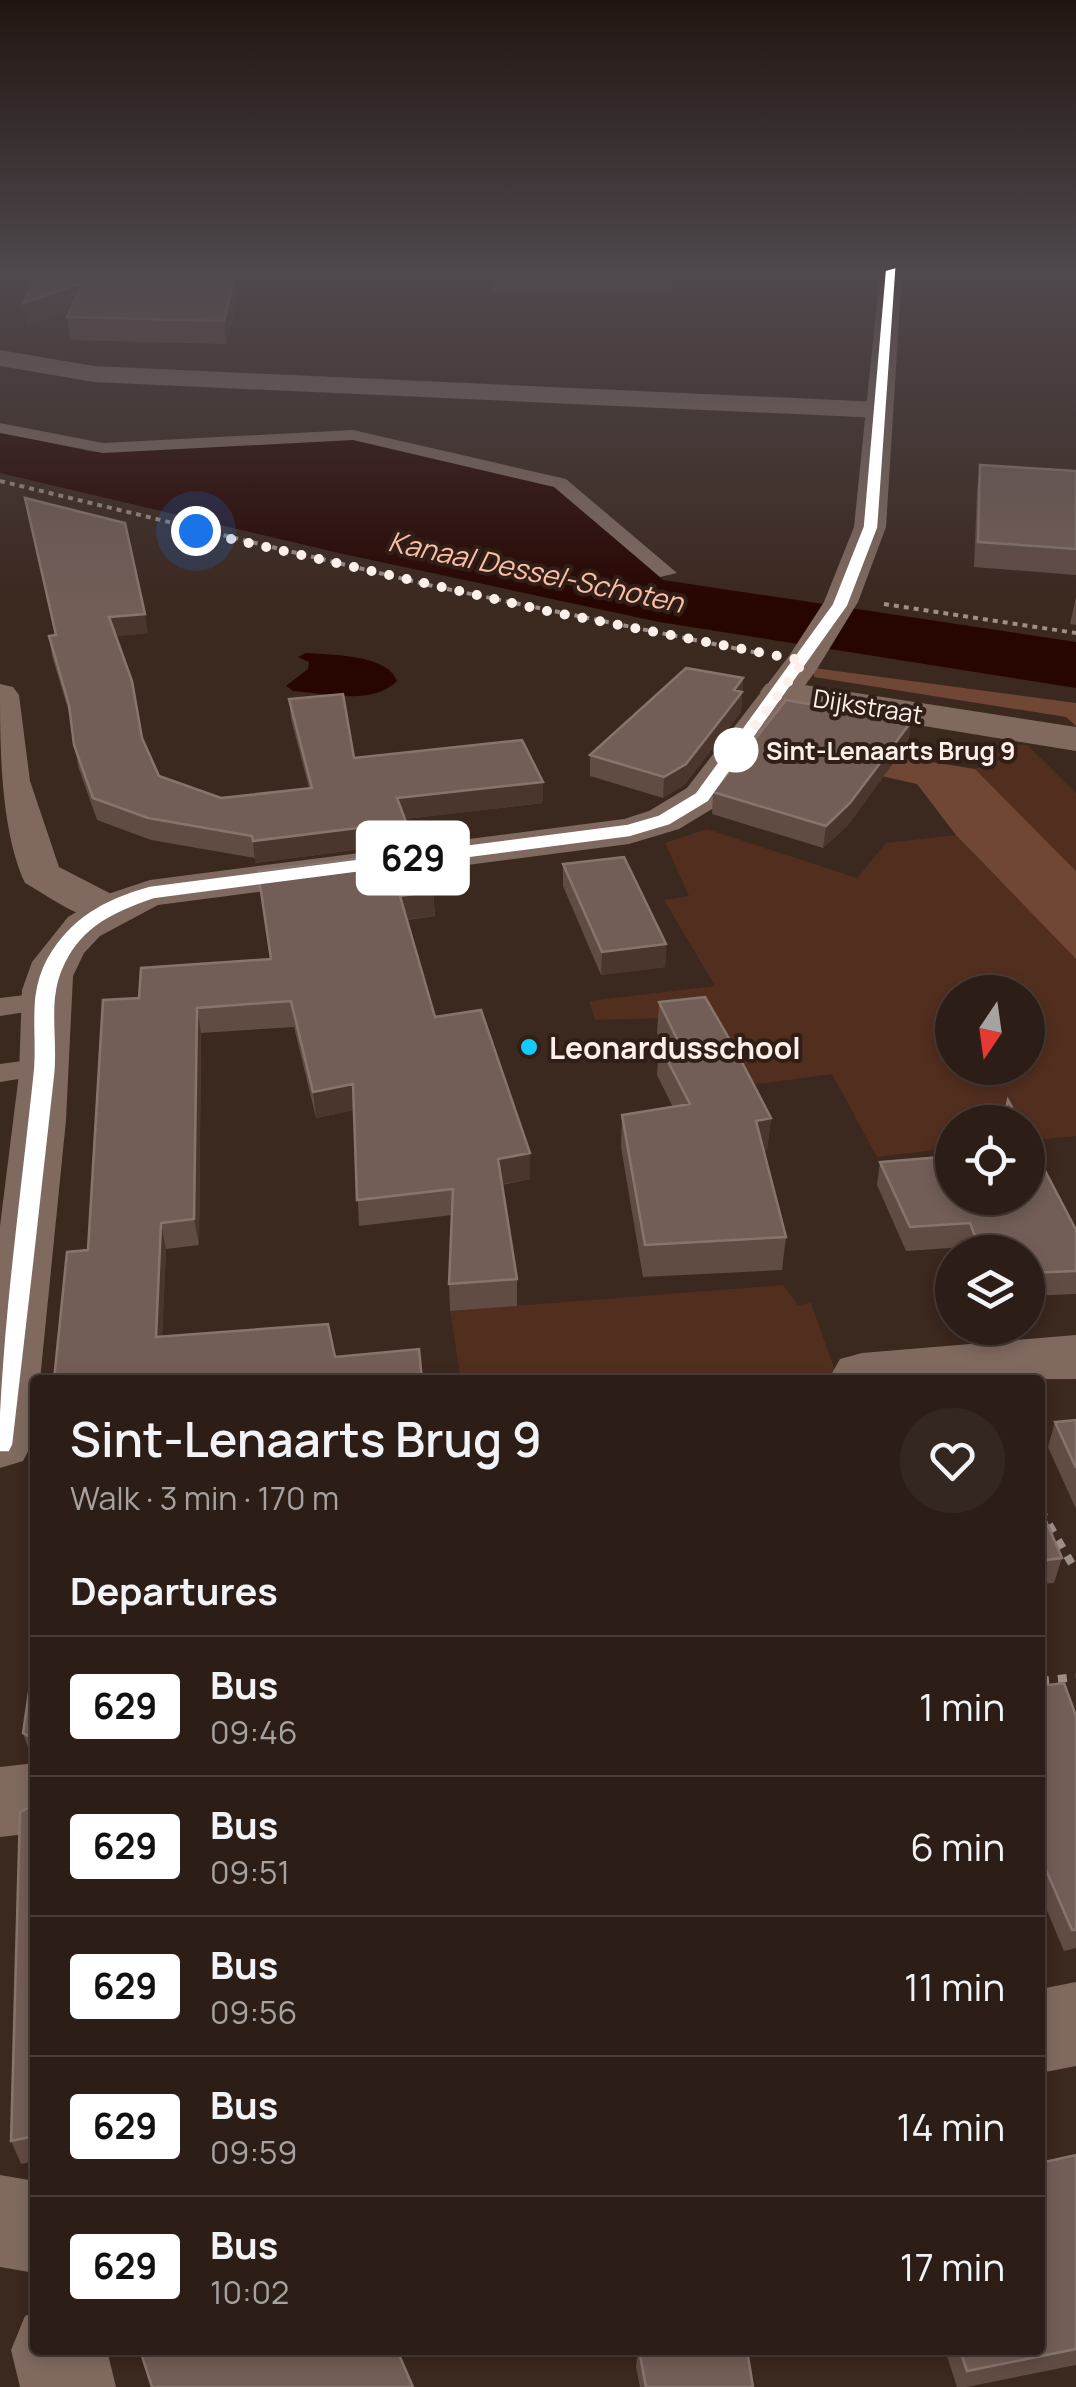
<!DOCTYPE html>
<html lang="en">
<head>
<meta charset="utf-8">
<style>
  :root { --surface:#2c1e17; --page:#342720; --text:#f1f3f6; --muted:#a6a2a1; --line:#483c36 }
  body { margin:0; font-family:Manrope,sans-serif; background:var(--page); color:var(--text); height:100vh; display:flex; flex-direction:column; font-size:38px; white-space:nowrap }
  * { box-sizing:border-box; margin:0 }
  p { font-size:32px; color:var(--muted) }
  .icon { flex:none; width:55px; height:55px; fill:none; stroke:currentColor; stroke-width:2; stroke-linecap:round; stroke-linejoin:round }
  .map { position:relative; flex:1; overflow:hidden }
  .drawer { position:absolute; left:30px; top:1375px; width:1015px; height:980px; display:flex; flex-direction:column; background:var(--surface); border-radius:10px; box-shadow:0 5px 15px #0003,0 0 0 2px var(--line) }
  .drawer>* { flex:none }
  .badge { padding:0 20px; border-radius:8px; font-size:35px; line-height:65px }
  .needle { width:65px; rotate:193deg }
  .tools { position:absolute; left:935px; top:975px; display:grid; gap:20px }
  .tools a { display:grid; place-items:center; width:110px; height:110px; border-radius:50%; background:var(--surface); box-shadow:0 5px 15px #0003,0 0 0 2px var(--line); font-size:50px }
  .you { position:absolute; width:50px; height:50px; margin:-25px; border:8px solid #fff; border-radius:50%; background:#1a73e8; box-shadow:0 0 0 15px #1a73e833 }
  .map>.badge { position:absolute; translate:-50% -50%; box-shadow:0 0 0 5px #fff }
  h2 { padding:0 40px; font-size:38px; line-height:90px }
  .round { display:grid; place-items:center; flex:none; width:105px; height:105px; border-radius:52px; background:var(--page) }
  .headline { display:flex; align-items:center; justify-content:space-between; height:170px; padding:0 40px }
  h1 { font-size:48px; font-weight:600; line-height:75px }
  ul { padding:0; list-style:none }
  li { display:flex; align-items:center; gap:30px; height:140px; padding:0 40px; border-top:2px solid var(--line) }
  li div { flex:1 }
  li b { display:block; font-size:38px }
  li em { font-style:normal }
  li .badge { min-width:110px; font-weight:700; text-align:center }
  .map>svg:first-child { display:block }
  .green { fill:#522e1e; fill-rule:evenodd }
  .forest { fill:#704735 }
  .water { fill:#270500 }
  .lines { fill:none; stroke-linecap:round; stroke-linejoin:round }
  .path-far1 { stroke:#9e8e87; stroke-width:4; stroke-dasharray:5 5; stroke-linecap:butt }
  .path { stroke:#9e8e87; stroke-width:8; stroke-dasharray:9 9; stroke-linecap:butt }
  .service { fill:#806a60; fill-rule:evenodd }
  .minor { fill:#806a60; fill-rule:evenodd }
  .tertiary { fill:#806a60; fill-rule:evenodd }
  .wall { fill:#614c44 }
  .shaded-wall { fill:#4b362e }
  .building { fill:#725e56; stroke:#87756d; stroke-width:2.5 }
  .line { fill:#fff; stroke:#fff; stroke-width:2.5 }
  .walk { stroke:#fdf0ea; stroke-width:10; stroke-dasharray:0 18 }
  .stop-dot { fill:#fff; stroke:#fff; stroke-width:5 }
  .poi-dot { fill:#13cafb; stroke:#311e16; stroke-width:4 }
  .labels { text-anchor:middle; dominant-baseline:central; stroke-width:8; stroke-linejoin:round; paint-order:stroke }
  .far-street-label { font-size:25px; fill:#fdf0ea; stroke:#311e16 }
  .far-stop-label { font-size:25px; font-weight:bold; fill:#fdf0ea; stroke:#311e16; text-anchor:start }
  .far-water-label { font-size:28px; font-style:italic; fill:#f9bfa7; stroke:#311e16 }
  .poi-label { font-size:30px; font-weight:bold; fill:#fdf0ea; stroke:#311e16; text-anchor:start }
</style>
</head>
<body>
<div class="map">
<svg width="1076" height="2387" viewBox="0 0 1076 2387">
  <rect width="100%" height="100%" fill="#3b281f"/>
  <!-- green -->
  <path class="green" d="M996 743 1027 745 1076 793V871L975 769 988 764Z
    M707 829 857 878 886 843 956 835 1076 959V1136L1028 1141V1122H952V1148L877 1157 832 1074 735 1087 667 1018 595 1020 589 1001 715 986 664 900 689 896 665 843ZM952 992H1028V1068H952Z
    M783 1285 798 1305 811 1303 838 1379 461 1380 450 1311Z"/>
  <!-- forest -->
  <path class="forest" d="M814 668 1076 703V726L1066 717 814 677Z
    M888 755 975 769 1076 871V959L956 835 917 784 877 775Z"/>
  <!-- water -->
  <path class="water" d="M0 432 93 452 357 439 554 485 663 580 1076 642V688L659 622 339 553 0 473Z
    M306 653C329 655 388 654 397 681 373 706 324 693 293 691L286 686 308 669 309 662 298 657Z"/>
  <g class="lines">
    <!-- path-far1 -->
    <path class="path-far1" d="M0 481 437 587 758 653
      M884 604 1076 633"/>
    <!-- path -->
    <path class="path" d="M1040 1509 1076 1571
      M1040 1681 1076 1677"/>
    <!-- service -->
    <path class="service" d="M0 423 103 443 353 430 566 479 677 573 660 577 554 487 353 440 103 453 0 433Z
      M42 993 52 996 56 1002 52 1008 0 1016V998Z
      M45 1058 56 1061 60 1067 56 1073 0 1082V1064Z"/>
    <!-- minor -->
    <path class="minor" d="M0 350 94 366 880 402 894 410 880 418 94 382 0 366Z
      M779 681 1076 727V751L766 700 760 692 766 684Z
      M0 684 13 687 19 695 30 781 59 867 121 899 127 909 121 919C87 927 54 899 25 883 0 829 0 746 0 684Z
      M1076 1335V1379L834 1380 831 1375 840 1359 862 1353Z
      M35 1763V1833L0 1837V1767Z
      M1076 1982V2066L1040 2073V1989Z
      M0 2175 35 2181V2273L0 2267Z
      M35 2312V2350H107L116 2387H20L11 2350 25 2316Z"/>
    <!-- tertiary -->
    <path class="tertiary" d="M880 272H902L886 527 858 602 817 669 717 806 679 829 629 844 158 905 100 936 84 953 73 976 66 1120 40 1380H35L32 1444 23 1461 0 1468V1226L19 1074 22 990 32 962 68 917 105 895 150 880 624 819 649 811 687 788 789 656 824 602 854 527Z"/>
  </g>
  <!-- wall -->
  <path class="wall" d="M244 272 226 344 70 340 67 317 69 311 27 326 23 303Z
    M486 272H674L673 291H492Z
    M980 465 1076 471V575L974 567 977 489Z
    M25 498 148 633 116 636 142 738 159 776 221 798 309 788 291 719 289 699 354 758 543 803 405 819 407 843 255 863V858L151 840 97 820 78 766 71 719 52 656 49 636H56Z
    M1076 597V625L1070 624Z
    M743 678 741 712 684 785 663 798 590 776V755Z
    M911 722 908 743 848 825 823 848 712 814 713 792Z
    M563 864 666 944 665 967 601 975 563 886Z
    M258 871 433 891 435 916 407 920 435 1017 530 1153V1179L502 1185 517 1279V1306L450 1311 449 1284 452 1215 359 1226 354 1110 316 1118 294 1027 201 1033 199 1245 166 1249 162 1336 335 1357 54 1380 88 1250 139 998 270 959Z
    M659 1002 771 1118 767 1150 764 1151 786 1237 782 1270 643 1277 621 1147 622 1115 673 1107 657 1075 659 1044 662 1043 657 1033Z
    M880 1162 1076 1230V1294L1028 1296V1252H967L965 1247 906 1251 877 1185Z
    M1076 1420V1509L1048 1447 1055 1422Z
    M1040 1507 1062 1558 1054 1583 1040 1584Z
    M35 1652V2161L21 2164 11 2141 30 1807V1753L23 1733Z
    M1040 1686 1076 1716V1948L1064 1951 1040 1894Z
    M1076 2155V2365L967 2387H957L945 2350H1040Z
    M638 2350 753 2387H640L636 2367Z"/>
  <!-- shaded-wall -->
  <path class="shaded-wall" d="M236 272H244L226 344 224 321Z
    M83 283 86 305 27 326 23 303Z
    M145 614 148 633 112 637 109 617Z
    M743 678 741 712 684 785 663 798 664 777 734 690Z
    M911 722 908 743 848 825 823 848 826 826Z
    M543 782V803L398 820 397 798Z
    M406 822 407 843 255 863 253 841Z
    M433 891 435 916 401 920 400 896Z
    M666 944 665 967 601 975 602 952Z
    M197 1008 201 1033 199 1245 194 1219Z
    M353 1084 355 1110 316 1118 313 1092Z
    M771 1118 767 1150 753 1152 756 1121Z
    M530 1153V1179L498 1185V1159Z
    M161 1223 166 1249 161 1364 156 1337Z"/>
  <!-- building -->
  <path class="building" d="M40 272H236L224 321 67 317 83 283 23 303Z
    M980 465 1076 471V549L978 542Z
    M25 498 125 523 145 614 109 617 132 681 142 738 159 776 221 798 312 788 289 699 343 694 354 758 522 740 543 782 397 798 406 822 253 841 252 836 148 818 93 798 74 745 69 705 49 636 56 635Z
    M686 668 743 678 734 690 742 692 686 764 664 777 590 755Z
    M786 700 911 722 850 803 826 826 713 792Z
    M418 851 433 891 400 896 435 1017 481 1010 530 1153 498 1159 517 1279 449 1284 453 1189 357 1200 353 1084 313 1092 291 1001 197 1008 194 1219 161 1223 156 1337 328 1324 335 1357 419 1349 422 1380H54L67 1252 88 1250 103 1000 139 998 141 968 271 959 258 871Z
    M624 857 666 944 602 952 563 864Z
    M705 997 734 1047 771 1118 756 1121 786 1237 645 1245 622 1115 690 1104 659 1044 678 1041 659 1002Z
    M1008 1100 1020 1122H1003Z
    M1028 1138 1076 1230V1271L1028 1273V1252H981L970 1223 910 1227 880 1162 952 1156V1198H1028Z
    M1076 1420V1468L1055 1422Z
    M35 1485V1514L32 1504Z
    M1040 1507 1062 1558 1040 1561Z
    M35 1652V2136L11 2141 20 1812 30 1807V1737L23 1733Z
    M1064 1683 1076 1716V1930H1072L1040 1856V1686Z
    M1076 2155V2349L967 2371 960 2350H1040V2163Z
    M140 2350H397L413 2387H152Z
    M639 2350H747L753 2387H646Z"/>
  <!-- sky -->
  <linearGradient id="sky" x2="0" y2="1"><stop stop-color="#201611"/><stop offset="0.45" stop-color="#4f484d"/><stop offset="1" stop-color="#4f484d" stop-opacity="0"/></linearGradient>
  <rect width="1076" height="606" fill="url(#sky)"/>
  <!-- line -->
  <path class="line" d="M894 270 876 527 846 605 707 800 669 823 629 835 153 897C115 910 82 925 64 962 45 999 57 1035 53 1074 40 1197 25 1321 11 1444L8 1450H0V1444C4 1320 22 1196 35 1072 39 1033 28 997 48 960 71 919 106 900 150 888L628 826 659 817 697 794 834 605 865 527 887 272Z"/>
  <g class="lines">
    <!-- walk -->
    <path class="walk" d="M196 531 547 611 804 661 736 750"/>
  </g>
  <!-- markers -->
  <circle class="stop-dot" cx="736" cy="750" r="20"/>
  <circle class="poi-dot" cx="529" cy="1047" r="10"/>
  <g class="labels">
    <!-- far-street labels -->
    <g class="far-street-label">
      <text transform="translate(868 706) rotate(9)">Dijkstraat</text>
    </g>
    <!-- far-stop labels -->
    <g class="far-stop-label">
      <text x="766" y="750">Sint-Lenaarts Brug 9</text>
    </g>
    <!-- far-water labels -->
    <g class="far-water-label">
      <text transform="translate(536 571) rotate(12)">Kanaal Dessel-Schoten</text>
    </g>
    <!-- poi labels -->
    <g class="poi-label">
      <text x="549" y="1047">Leonardusschool</text>
    </g>
  </g>
</svg>
<div class="tools">
<a><svg class="needle" viewBox="-14 -14 28 28"><path d="M0-13l5 13h-10z" fill="#e53935"/><path d="M0 13l5-13h-10z" fill="#a6a2a1"/></svg></a>
<a><svg class="icon" aria-label="locate" viewBox="0 0 24 24"><circle cx="12" cy="12" r="6"/><path d="M12 2v4M12 18v4M2 12h4M18 12h4"/></svg></a>
<a><svg class="icon" aria-label="layers" viewBox="0 0 24 24"><path d="M12 4l9 5-9 5-9-5zM3 14l9 5 9-5"/></svg></a>
</div>
<div class="you" style="left:196px;top:531px"></div>
<b class="badge" style="left:413px;top:858px;background:#fff;color:#111">629</b>
<section class="drawer">
<div class="headline"><div><h1>Sint-Lenaarts Brug 9</h1><p>Walk · 3 min · 170 m</p></div><a class="round"><svg class="icon" aria-label="heart" viewBox="0 0 24 24"><path d="M12 20l-8-8c-3-5 5-10 8-4 3-6 11-1 8 4z"/></svg></a></div>
<h2>Departures</h2>
<ul>
<li><span class="badge" style="background:#fff;color:#111">629</span><div><b>Bus</b><p>09:46</p></div><em>1 min</em></li>
<li><span class="badge" style="background:#fff;color:#111">629</span><div><b>Bus</b><p>09:51</p></div><em>6 min</em></li>
<li><span class="badge" style="background:#fff;color:#111">629</span><div><b>Bus</b><p>09:56</p></div><em>11 min</em></li>
<li><span class="badge" style="background:#fff;color:#111">629</span><div><b>Bus</b><p>09:59</p></div><em>14 min</em></li>
<li><span class="badge" style="background:#fff;color:#111">629</span><div><b>Bus</b><p>10:02</p></div><em>17 min</em></li>
</ul>
</section>
</div>
</body>
</html>
